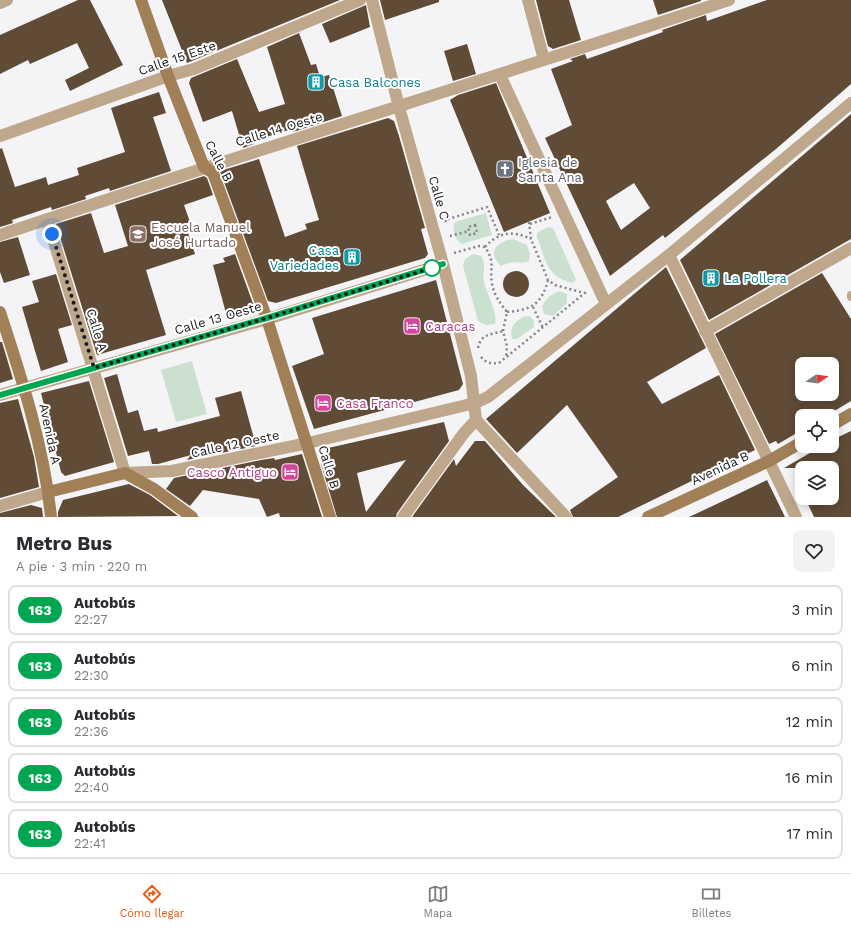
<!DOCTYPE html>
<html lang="es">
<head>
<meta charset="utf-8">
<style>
  :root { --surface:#fff; --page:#f2f2f3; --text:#2b2b33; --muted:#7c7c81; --line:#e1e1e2; --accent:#ea580c }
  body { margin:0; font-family:"Work Sans",sans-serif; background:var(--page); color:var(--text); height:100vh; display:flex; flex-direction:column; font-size:15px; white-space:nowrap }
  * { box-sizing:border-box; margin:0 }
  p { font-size:13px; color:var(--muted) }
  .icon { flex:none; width:22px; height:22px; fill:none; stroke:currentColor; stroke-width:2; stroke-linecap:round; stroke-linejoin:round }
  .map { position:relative; height:517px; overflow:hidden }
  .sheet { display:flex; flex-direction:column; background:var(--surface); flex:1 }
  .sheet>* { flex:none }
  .badge { padding:0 8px; border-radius:13px; font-size:14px; line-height:26px }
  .needle { width:26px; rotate:77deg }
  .fabs { position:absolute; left:795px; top:357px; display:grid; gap:8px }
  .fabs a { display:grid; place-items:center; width:44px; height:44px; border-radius:8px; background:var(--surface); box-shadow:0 2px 10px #0003; font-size:20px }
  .you { position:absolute; width:20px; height:20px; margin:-10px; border:3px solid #fff; border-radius:50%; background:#1a73e8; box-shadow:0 0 0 6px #1a73e833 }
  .map>.badge { position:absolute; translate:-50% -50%; box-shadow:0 0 0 2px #fff }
  .round { display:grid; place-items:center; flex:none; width:42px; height:42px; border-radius:8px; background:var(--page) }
  .summary { display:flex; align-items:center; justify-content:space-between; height:68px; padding:0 16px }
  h1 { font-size:19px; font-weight:700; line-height:30px }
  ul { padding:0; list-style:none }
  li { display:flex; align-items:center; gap:12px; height:50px; margin:0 8px 6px; padding:0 8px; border:2px solid var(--line); border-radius:8px }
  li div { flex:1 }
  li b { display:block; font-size:15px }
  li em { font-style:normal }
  li .badge { min-width:44px; font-weight:700; text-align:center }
  .dock { display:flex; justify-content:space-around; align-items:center; height:56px; border-top:1px solid var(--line); background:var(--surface); font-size:11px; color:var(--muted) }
  .dock a { display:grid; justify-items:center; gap:2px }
  .dock .active { color:var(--accent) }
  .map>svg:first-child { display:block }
  .green { fill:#cce0cf }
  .building { fill:#5f4b36; fill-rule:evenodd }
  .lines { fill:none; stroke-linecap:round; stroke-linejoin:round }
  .path { stroke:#858588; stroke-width:2.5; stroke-dasharray:2 3; stroke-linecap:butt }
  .lane { stroke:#bea78b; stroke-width:8 }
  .street { stroke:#bea78b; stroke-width:12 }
  .secondary { stroke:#a28057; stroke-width:12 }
  .line-casing { stroke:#fff; stroke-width:9 }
  .line { stroke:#00a651; stroke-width:6 }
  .walk { stroke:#1b1b1d; stroke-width:4; stroke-dasharray:0 7.2 }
  .stop-dot { fill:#fff; stroke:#00a651; stroke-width:2 }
  .labels { text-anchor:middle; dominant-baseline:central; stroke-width:4; stroke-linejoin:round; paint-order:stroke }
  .street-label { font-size:13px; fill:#1b1b1d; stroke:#fff }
  .culture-label { font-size:13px; fill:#0d838f; stroke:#fff; text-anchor:start }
  .worship-label { font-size:13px; fill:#5b616d; stroke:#fff; text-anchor:start }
  .education-label { font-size:13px; fill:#785e54; stroke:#fff; text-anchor:start }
  .hotel-label { font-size:13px; fill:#b23c85; stroke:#fff; text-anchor:start }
</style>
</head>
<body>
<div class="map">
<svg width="851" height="517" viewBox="0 0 851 517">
  <rect width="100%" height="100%" fill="#f4f4f7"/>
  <!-- green -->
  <path class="green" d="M486 213 492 235 462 244C454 239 452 231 455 222Z
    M548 227 553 228 574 275 576 280 573 283C546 277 546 260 537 237V233Z
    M513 239 527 245 530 254 529 261C519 265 513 259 501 266 487 253 496 241 513 239Z
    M473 254 481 256C487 265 482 272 484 282 487 295 498 312 495 324L486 325 478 321 463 266 465 259Z
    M560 291 567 294V303L553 316 544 314 542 307C546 298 551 294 560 291Z
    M526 316H530L534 321V327L517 339H512C509 327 515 320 526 316Z
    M192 361 207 414 176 422 161 370Z"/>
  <!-- building -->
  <path class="building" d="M78 0H90L123 65 70 91 65 80 89 68 77 43 30 64 28 60 0 74V35Z
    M162 0H340L187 63Z
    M380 0H439V2L385 20Z
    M536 0H569L581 40 553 49 548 46Z
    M653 0H701V1L658 15Z
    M767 0H851V84L776 149 665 238 663 235 610 276 545 138 572 125 551 69 573 61 570 59 585 54 587 59 663 32 662 30 706 15 707 21ZM634 183 650 208 621 230 606 201Z
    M366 5 370 27 330 43 322 24Z
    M299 33 311 65 316 64 320 77 329 75 342 116 293 132 292 129 253 141 254 144 243 148 232 111 203 122 189 83 191 78 237 59 259 112 285 104 267 47Z
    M467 44 476 74 453 81 444 51Z
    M496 83 550 213 504 232 450 100 458 95Z
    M159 92 166 113 153 117 171 171 110 191 109 188 85 196 86 199 52 210 51 207 12 220 13 223 0 227V149L2 148 15 187 46 177 48 185 79 175 77 168 125 152 111 108Z
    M851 114V239L709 320 680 260Z
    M388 118 394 121 399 136 425 228 421 229 428 254 425 258 405 264 276 303 268 301 220 171 259 159 285 237 307 229 305 224 319 220 297 146Z
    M204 176 207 178 213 195 184 205 190 222 185 224 195 254 146 270 166 335 97 355 56 224 91 213 104 253 128 246 115 205Z
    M18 237 30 275 4 283 0 272V242Z
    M235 254 255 309 227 317 213 265 225 262 223 258Z
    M666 267 706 348 647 382 662 404 719 375 755 450 618 517H573L570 510 618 477 567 405 517 453 486 419Z
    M503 284a13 13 0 1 1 26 0a13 13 0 1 1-26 0Z
    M822 273 851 319V401L826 416H802V430L778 444 776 441 769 444 715 334ZM802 364H832V394H802Z
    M56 274 72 325 58 329 68 362 41 371 22 307 39 302 32 281Z
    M436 280 463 384 459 390 314 429 292 366 324 354 312 318Z
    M0 342H2L13 379 0 383Z
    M117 374 128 413 138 410 144 431 157 428 158 432 220 416 215 398 241 391 256 446 187 460 191 455 158 464H152L149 451 128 456 104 378Z
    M89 381 114 462 65 476 61 472 41 393Z
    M18 399 34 457 39 487 0 498V403Z
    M444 422 449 441 397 513 396 517H337L321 464 328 448ZM406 460 366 512 357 473Z
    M851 431V517H814L805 498H832V468H784L822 446H832V440Z
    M475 441H485L523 485 556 517H412L454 459 456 466Z
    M302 454 322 517H280L279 513 267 517 259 499 203 490 190 506 166 489 174 478 261 460 274 458 275 460Z
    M767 480 785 517H689L738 494Z
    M129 484 150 495 178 516 58 517V512L63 500Z
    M31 505 42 508 43 517H0V513Z"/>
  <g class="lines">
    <!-- path -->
    <path class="path" d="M446 222 445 220 487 207 499 235
      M529 222 531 239 548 280 555 285 584 293
      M530 224 552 217
      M475 225 477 233 470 235 468 227Z
      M450 236 469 231
      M485 247C499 232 512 230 531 239
      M454 253 479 246 485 247C496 263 489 268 492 284 494 295 500 303 507 312L503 331 507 346 506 358
      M533 307 543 328
      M507 312C531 310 542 304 548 280
      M478 348C481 333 491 335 503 331
      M481 357C486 363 491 364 499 363L586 292"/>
    <!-- lane -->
    <path class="lane" d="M851 295V297"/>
    <!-- street -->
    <path class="street" d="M372 0 399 107 443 264 471 376 476 420 566 517
      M528 0 544 60
      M0 3 7 0
      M500 75 606 304
      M0 136 168 76 194 69 360 0
      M47 219 125 473 172 471 308 443 475 403 488 397 669 255 851 103
      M0 235C242 154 486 80 729 0
      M669 255 796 517
      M705 331 851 248
      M0 395 267 319 443 264
      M0 506 48 492
      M403 517 464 433 476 420"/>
    <!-- secondary -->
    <path class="secondary" d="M141 0 168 76 204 167 213 173 267 319 330 517
      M0 312C22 379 44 447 51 517
      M832 425 851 414
      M48 492 125 473 154 489 192 517
      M648 517 769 461 802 442"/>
  </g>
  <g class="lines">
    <defs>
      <path id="line" d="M0 395 267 318 443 264"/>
    </defs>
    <!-- line casing -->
    <use href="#line" class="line-casing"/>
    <!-- line -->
    <use href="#line" class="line"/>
    <!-- walk -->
    <path class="walk" d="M52 234 94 368 267 318 432 268"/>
  </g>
  <!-- icons -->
  <defs>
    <symbol id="building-square" viewBox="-11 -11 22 22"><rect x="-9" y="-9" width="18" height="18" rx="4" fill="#0f9aa8" stroke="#fff"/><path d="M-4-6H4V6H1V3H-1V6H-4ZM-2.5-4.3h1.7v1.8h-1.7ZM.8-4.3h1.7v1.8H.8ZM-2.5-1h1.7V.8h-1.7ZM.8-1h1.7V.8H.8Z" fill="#fff"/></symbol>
    <symbol id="church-square" viewBox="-11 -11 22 22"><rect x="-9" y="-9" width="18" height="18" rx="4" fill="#6b7280" stroke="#fff"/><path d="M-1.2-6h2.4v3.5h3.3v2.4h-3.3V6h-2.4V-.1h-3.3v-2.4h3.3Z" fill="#fff"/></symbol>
    <symbol id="school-square" viewBox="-11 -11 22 22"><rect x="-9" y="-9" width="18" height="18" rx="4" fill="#8d6e63" stroke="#fff"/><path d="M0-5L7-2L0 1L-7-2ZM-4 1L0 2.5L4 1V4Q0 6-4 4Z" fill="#fff"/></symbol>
    <symbol id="hotel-square" viewBox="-11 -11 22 22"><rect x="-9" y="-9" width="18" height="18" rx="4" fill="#d1479c" stroke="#fff"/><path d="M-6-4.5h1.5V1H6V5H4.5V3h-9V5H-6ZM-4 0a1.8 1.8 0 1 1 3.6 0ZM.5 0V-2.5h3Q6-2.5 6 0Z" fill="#fff"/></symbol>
  </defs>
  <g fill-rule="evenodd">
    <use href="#building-square" x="306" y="72" width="20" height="20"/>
    <use href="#church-square" x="495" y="159" width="20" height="20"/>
    <use href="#school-square" x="128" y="224" width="20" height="20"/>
    <use href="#building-square" x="342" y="247" width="20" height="20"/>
    <use href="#building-square" x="701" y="268" width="20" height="20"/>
    <use href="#hotel-square" x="402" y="316" width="20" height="20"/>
    <use href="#hotel-square" x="313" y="393" width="20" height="20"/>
    <use href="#hotel-square" x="280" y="462" width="20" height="20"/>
  </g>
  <!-- markers -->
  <circle class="stop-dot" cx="432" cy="268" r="8"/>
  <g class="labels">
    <!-- street labels -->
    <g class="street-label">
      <text transform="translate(177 58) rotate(-19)">Calle 15 Este</text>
      <text transform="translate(279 129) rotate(-17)">Calle 14 Oeste</text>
      <text transform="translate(219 161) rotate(63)">Calle B</text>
      <text transform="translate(439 198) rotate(74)">Calle C</text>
      <text transform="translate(218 318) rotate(-16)">Calle 13 Oeste</text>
      <text transform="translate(97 330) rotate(73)">Calle A</text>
      <text transform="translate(50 434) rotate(78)">Avenida A</text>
      <text transform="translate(235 444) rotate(-12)">Calle 12 Oeste</text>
      <text transform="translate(329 467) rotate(73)">Calle B</text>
      <text transform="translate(720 468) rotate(-25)">Avenida B</text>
    </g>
    <!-- culture labels -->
    <g class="culture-label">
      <text x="329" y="82">Casa Balcones</text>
      <text x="339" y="250" text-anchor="end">Casa<tspan x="339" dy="15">Variedades</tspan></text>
      <text x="724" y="278">La Pollera</text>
    </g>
    <!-- worship labels -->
    <g class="worship-label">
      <text x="518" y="162">Iglesia de<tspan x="518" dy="15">Santa Ana</tspan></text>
    </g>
    <!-- education labels -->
    <g class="education-label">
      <text x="151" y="227">Escuela Manuel<tspan x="151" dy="15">José Hurtado</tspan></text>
    </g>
    <!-- hotel labels -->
    <g class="hotel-label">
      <text x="425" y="326">Caracas</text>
      <text x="336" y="403">Casa Franco</text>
      <text x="277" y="472" text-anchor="end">Casco Antiguo</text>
    </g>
  </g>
</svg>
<div class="fabs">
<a><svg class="needle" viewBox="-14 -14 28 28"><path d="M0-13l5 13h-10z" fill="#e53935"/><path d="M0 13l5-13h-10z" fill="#7c7c81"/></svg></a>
<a><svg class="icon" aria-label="locate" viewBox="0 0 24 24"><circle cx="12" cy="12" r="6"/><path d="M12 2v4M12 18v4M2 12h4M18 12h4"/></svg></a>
<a><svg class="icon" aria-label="layers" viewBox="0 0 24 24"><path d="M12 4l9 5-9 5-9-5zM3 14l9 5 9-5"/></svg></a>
</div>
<div class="you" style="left:52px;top:234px"></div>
</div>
<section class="sheet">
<div class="summary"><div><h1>Metro Bus</h1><p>A pie · 3 min · 220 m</p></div><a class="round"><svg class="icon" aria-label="heart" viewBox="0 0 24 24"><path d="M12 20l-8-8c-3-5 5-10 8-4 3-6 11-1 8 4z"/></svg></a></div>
<ul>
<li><span class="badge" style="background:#00a651;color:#fff">163</span><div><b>Autobús</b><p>22:27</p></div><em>3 min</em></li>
<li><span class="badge" style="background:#00a651;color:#fff">163</span><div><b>Autobús</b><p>22:30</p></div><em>6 min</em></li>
<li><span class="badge" style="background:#00a651;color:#fff">163</span><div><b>Autobús</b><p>22:36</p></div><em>12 min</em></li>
<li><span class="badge" style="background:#00a651;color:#fff">163</span><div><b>Autobús</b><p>22:40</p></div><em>16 min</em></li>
<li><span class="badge" style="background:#00a651;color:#fff">163</span><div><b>Autobús</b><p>22:41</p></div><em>17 min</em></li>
</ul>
</section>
<nav class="dock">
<a class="active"><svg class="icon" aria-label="directions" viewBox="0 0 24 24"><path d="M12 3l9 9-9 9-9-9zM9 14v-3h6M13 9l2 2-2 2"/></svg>Cómo llegar</a>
<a><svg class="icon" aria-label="map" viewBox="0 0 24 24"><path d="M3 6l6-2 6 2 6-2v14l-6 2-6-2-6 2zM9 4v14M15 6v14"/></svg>Mapa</a>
<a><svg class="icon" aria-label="tickets" viewBox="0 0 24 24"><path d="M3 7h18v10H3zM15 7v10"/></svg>Billetes</a>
</nav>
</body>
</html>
